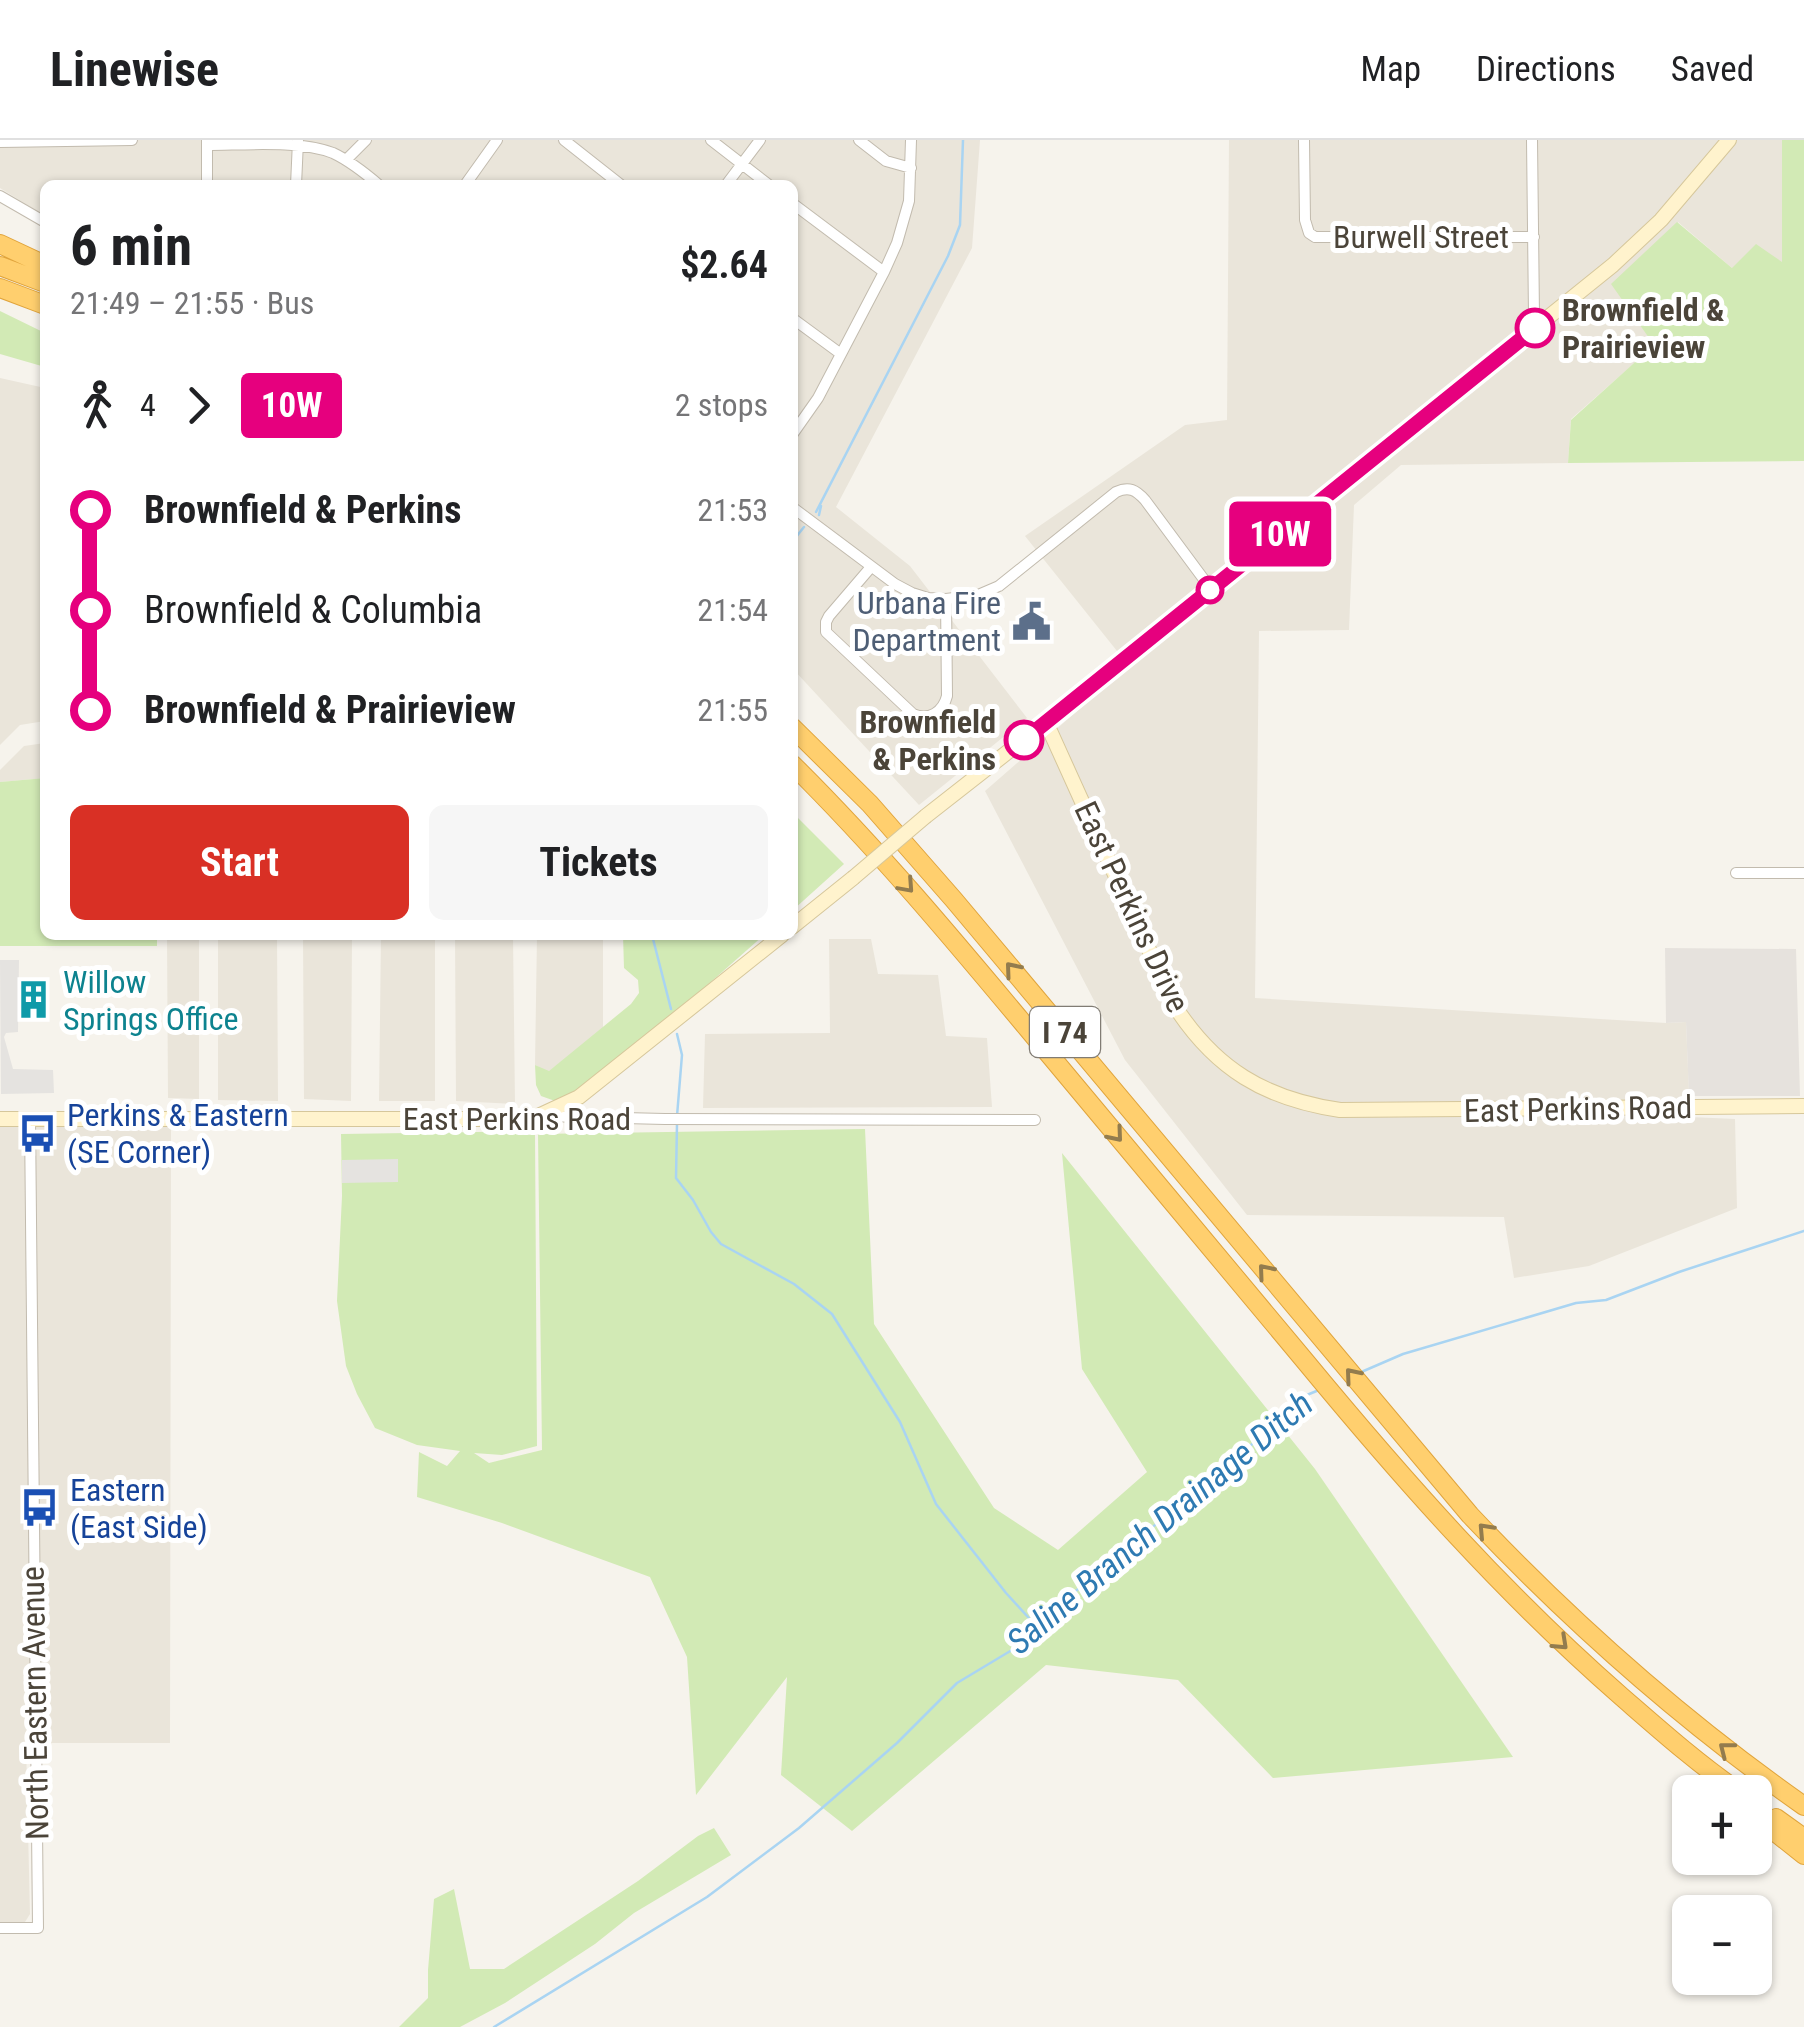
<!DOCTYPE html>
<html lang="en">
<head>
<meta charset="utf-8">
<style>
  :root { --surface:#fff; --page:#f6f6f6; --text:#202124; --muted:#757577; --line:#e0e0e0; --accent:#d93025 }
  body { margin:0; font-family:"Roboto Condensed",sans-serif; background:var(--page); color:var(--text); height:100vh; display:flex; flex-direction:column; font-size:38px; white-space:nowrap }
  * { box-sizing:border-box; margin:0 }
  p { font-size:32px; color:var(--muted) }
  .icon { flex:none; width:55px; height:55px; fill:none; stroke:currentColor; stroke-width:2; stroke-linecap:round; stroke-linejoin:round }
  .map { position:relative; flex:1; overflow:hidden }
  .side { position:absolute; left:40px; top:40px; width:758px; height:760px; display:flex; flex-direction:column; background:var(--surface); border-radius:15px; box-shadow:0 2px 8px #0004 }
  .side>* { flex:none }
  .badge { padding:0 20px; border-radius:8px; font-size:35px; line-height:65px }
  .fabs { position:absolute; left:1672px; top:1635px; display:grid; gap:20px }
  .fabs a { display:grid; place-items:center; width:100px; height:100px; border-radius:15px; background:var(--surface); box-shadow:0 2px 8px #0004; font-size:50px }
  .map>.badge { position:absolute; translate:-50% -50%; box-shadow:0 0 0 5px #fff }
  .legs { display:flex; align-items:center; gap:15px; height:110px; padding:0 30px; font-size:32px }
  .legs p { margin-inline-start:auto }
  .overview { display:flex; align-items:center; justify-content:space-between; height:170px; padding:0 30px }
  h1 { font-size:55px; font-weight:700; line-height:75px }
  .primary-button { display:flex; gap:20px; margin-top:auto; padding:20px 30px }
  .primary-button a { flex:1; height:115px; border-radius:15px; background:var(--accent); color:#fff; font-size:40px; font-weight:700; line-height:115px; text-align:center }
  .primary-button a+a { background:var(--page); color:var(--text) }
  ul { padding:0 30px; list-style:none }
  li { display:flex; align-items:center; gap:35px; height:100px; font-size:38px }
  li i { display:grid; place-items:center; width:15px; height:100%; margin:0 12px; background:currentColor }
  li i::after { content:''; width:25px; height:25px; margin:-12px; border:8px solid; border-radius:50%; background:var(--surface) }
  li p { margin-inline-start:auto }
  li:first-child i { background:linear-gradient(#0000 50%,currentColor 0) }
  li:last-child i { background:linear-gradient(currentColor 50%,#0000 0) }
  header { display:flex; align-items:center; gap:60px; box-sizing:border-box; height:140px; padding:0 50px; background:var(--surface); border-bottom:2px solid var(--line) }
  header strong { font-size:48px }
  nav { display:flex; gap:55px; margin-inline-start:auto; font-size:35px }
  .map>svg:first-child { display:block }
  .residential { fill:#eae5da }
  .industrial { fill:#e6e2dd }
  .green { fill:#d2eab5 }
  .parking { fill:#e5e3e0 }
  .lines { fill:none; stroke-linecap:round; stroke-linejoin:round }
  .stream { stroke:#a9d4f2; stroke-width:2.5 }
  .street-casing { stroke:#c2bbae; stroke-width:12 }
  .secondary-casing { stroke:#d6c79b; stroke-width:16 }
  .highway-casing { stroke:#e0a43c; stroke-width:20 }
  .street { stroke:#fff; stroke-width:10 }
  .secondary { stroke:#fff3cd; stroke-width:14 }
  .highway { stroke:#ffcf6e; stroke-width:18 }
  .secondary-bridge-casing { stroke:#d6c79b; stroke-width:16; stroke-linecap:butt }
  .secondary-bridge { stroke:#fff3cd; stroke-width:14 }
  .oneway { stroke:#937c4e }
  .line-1-casing { stroke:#fff; stroke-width:22 }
  .line-1 { stroke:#e6007e; stroke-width:15 }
  .stop-1-dot { fill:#fff; stroke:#e6007e; stroke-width:5 }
  .labels { text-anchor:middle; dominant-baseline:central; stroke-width:10; stroke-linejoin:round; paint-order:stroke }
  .shield { fill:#fff; stroke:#817c74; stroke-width:2.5 }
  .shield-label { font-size:30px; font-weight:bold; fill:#4b4439 }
  .street-label { font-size:32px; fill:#4b4439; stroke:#fff }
  .stop-label { font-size:32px; font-weight:bold; fill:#4b4439; stroke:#fff; text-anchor:start }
  .service-label { font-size:32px; fill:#4e5e75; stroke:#fff; text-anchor:end }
  .culture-label { font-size:32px; fill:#0d838f; stroke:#fff; text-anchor:start }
  .transit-label { font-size:32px; fill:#164399; stroke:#fff; text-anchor:start }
  .water-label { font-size:35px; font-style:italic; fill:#2e7ab2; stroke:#fff }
</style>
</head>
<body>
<header>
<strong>Linewise</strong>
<nav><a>Map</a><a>Directions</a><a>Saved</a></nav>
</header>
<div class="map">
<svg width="1804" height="1887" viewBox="0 0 1804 1887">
  <rect width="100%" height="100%" fill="#f6f3ec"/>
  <!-- residential -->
  <path class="residential" d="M0 0H980L972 108 836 367 910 426 1027 578 919 665 793 529 792 45H45V76L0 48Z
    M1229 0H1782V123L1732 128 1678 82 1655 205 1571 279 1568 323 1401 325 1354 365 1349 490 1259 491 1255 858 1666 883 1686 882 1690 977 1735 979 1737 1068 1589 1126 1514 1138 1504 1077 1247 1075 1125 920 985 651 1129 526 1025 396 1185 285 1227 280Z
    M0 238 45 248V581L20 585 0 605Z
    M45 603V638L0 642V630L24 606Z
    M167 795H199V959L168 958Z
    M218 795H277L278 961 218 960Z
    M303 795H352L351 961 304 959Z
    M381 795H435V961H379Z
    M455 795H513L515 964 456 961Z
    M537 795H603V890L548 932 535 925Z
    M829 799H871L878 834 938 835 946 896 987 898 992 967 703 968 705 894 830 893Z
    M171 982 170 1603H26L30 1774 25 1782H0V984Z"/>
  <!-- industrial -->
  <path class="industrial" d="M1665 808 1796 809 1800 956H1689L1686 882 1666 883Z"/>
  <!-- green -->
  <path class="green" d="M1782 0H1804V321L1568 323 1571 280 1654 205 1611 144 1677 82 1732 128 1756 104 1782 122Z
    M0 171 45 193V227L0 214Z
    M45 638V795H157V806H0V642Z
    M792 672 844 724 793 770H792Z
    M623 795H764C698 853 632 915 558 962L541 956 536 945 535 925 549 931 631 864 639 853 638 840 624 828Z
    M865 989 874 1184 994 1368 1058 1410 1147 1332 1082 1229 1062 1013 1315 1329 1513 1617 1273 1638 1178 1540 1046 1525 852 1691 781 1635 787 1537 696 1655 687 1517 650 1437 502 1383 417 1357 419 1312 447 1326 460 1311 417 1305 375 1288 357 1254 346 1226 337 1161 342 1056 341 994 535 991 537 1306 502 1315 474 1313 489 1323 542 1310 538 994Z
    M714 1688 731 1715 634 1773 595 1804 505 1863 460 1887H399L428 1858V1830L434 1759 454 1749 470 1829H504L638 1741 698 1696Z"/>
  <!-- parking -->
  <path class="parking" d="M0 820H19L18 892 6 893 4 897 13 929 53 930 54 953 1 954Z
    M398 1019V1042L342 1043V1020Z"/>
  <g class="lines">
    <!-- stream -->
    <path class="stream" d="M816 372 948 116 960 85 963 0
      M819 375 821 366
      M792 402 804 387
      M652 795 671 869
      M677 894 682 915 677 976
      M677 984 676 1038 693 1060 711 1092 721 1104 794 1144 832 1174 900 1282 936 1364 1006 1453 1037 1487
      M1359 1233 1403 1214 1576 1163 1606 1160 1679 1132 1804 1091
      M494 1887 707 1757 799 1688 897 1603 957 1543 1027 1501 1059 1465 1286 1276 1302 1257 1319 1250"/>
    <defs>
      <path id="street" d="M564 0 621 45
        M711 0 769 45
        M859 0 886 21 911 28
        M1304 0 1305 80 1309 93 1315 97H1534
        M1532 0 1534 176 1539 185
        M207 1V45
        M0 2 132 0
        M207 5C244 5 299 0 333 13 350 21 365 33 379 45
        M346 20 366 0
        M296 45 298 1
        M465 45 497 0
        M726 45 760 0
        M0 56 45 82
        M792 63 884 132
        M792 178 841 214
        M792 295 818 258 884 132 897 103 909 61 911 0
        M792 367 895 444 912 453 928 458 946 459 978 455 999 446 1116 352C1129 346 1136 350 1145 360L1211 449
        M871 427 829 476 826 482V492L913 574C929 581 943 572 947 556L946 459
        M1736 733H1804
        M541 976 665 979 1035 980
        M0 1788H38L30 979"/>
      <path id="secondary" d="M1046 582 1174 865C1215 929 1265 959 1340 970L1804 966
        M926 676 1046 582 1613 125 1661 80 1729 0
        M792 787 853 738
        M0 979H506L538 976 579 957 782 795"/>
      <path id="highway" d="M0 104 45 125
        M0 126 45 143
        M0 148 45 165
        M792 587 870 664 954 760 1470 1375C1572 1483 1683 1581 1804 1666
        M792 624C882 713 962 810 1043 907 1130 1012 1218 1116 1305 1221 1405 1342 1504 1454 1622 1557 1660 1590 1697 1623 1739 1652
        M1755 1676 1804 1715
        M1776 1678 1804 1698"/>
    </defs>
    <!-- street casing -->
    <use href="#street" class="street-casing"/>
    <!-- secondary casing -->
    <use href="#secondary" class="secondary-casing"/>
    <!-- highway casing -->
    <use href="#highway" class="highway-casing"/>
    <!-- street -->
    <use href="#street" class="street"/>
    <!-- secondary -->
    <use href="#secondary" class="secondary"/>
    <!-- highway -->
    <use href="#highway" class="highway"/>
    <defs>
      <path id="secondary-bridge" d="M853 738 926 676"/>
    </defs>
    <!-- secondary-bridge casing -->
    <use href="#secondary-bridge" class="secondary-bridge-casing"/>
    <!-- secondary-bridge -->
    <use href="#secondary-bridge" class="secondary-bridge"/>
  </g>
  <!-- one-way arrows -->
  <defs><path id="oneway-chevron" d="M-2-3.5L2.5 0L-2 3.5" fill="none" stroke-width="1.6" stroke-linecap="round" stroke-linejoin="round" transform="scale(2.5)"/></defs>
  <g class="oneway">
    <use href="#oneway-chevron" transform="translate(907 746) rotate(48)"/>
    <use href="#oneway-chevron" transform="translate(1012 829) rotate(-130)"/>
    <use href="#oneway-chevron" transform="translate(1116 995) rotate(50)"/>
    <use href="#oneway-chevron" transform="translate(1265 1131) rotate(-130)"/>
    <use href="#oneway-chevron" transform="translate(1352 1235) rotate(-130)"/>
    <use href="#oneway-chevron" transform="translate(1485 1390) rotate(-133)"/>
    <use href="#oneway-chevron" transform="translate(1561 1503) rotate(43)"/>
    <use href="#oneway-chevron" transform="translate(1726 1609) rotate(-142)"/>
  </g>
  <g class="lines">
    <defs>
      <path id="line-1" d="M1024 600 1535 188"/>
    </defs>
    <!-- line-1 casing -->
    <use href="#line-1" class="line-1-casing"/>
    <!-- line-1 -->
    <use href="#line-1" class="line-1"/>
  </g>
  <!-- icons -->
  <defs>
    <symbol id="civic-bare" viewBox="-9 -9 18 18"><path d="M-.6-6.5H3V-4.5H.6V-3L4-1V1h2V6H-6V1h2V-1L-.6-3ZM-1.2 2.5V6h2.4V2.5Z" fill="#5c6f8a" stroke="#fff" stroke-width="2.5" paint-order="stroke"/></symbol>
    <symbol id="building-bare" viewBox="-9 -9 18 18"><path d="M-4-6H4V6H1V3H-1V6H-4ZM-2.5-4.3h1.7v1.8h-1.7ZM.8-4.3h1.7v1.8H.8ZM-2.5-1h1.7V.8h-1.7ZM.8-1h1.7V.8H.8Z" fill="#0f9aa8" stroke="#fff" stroke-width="2.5" paint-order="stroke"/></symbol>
    <symbol id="bus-bare" viewBox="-9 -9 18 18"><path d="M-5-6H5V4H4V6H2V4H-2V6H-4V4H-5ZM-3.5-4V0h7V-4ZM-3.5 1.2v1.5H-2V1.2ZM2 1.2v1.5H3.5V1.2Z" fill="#1a4fb4" stroke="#fff" stroke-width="2.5" paint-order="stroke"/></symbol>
  </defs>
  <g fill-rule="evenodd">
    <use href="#civic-bare" x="1004" y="454" width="55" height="55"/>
    <use href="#building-bare" x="6" y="832" width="55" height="55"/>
    <use href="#bus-bare" x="10" y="966" width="55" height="55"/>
    <use href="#bus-bare" x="12" y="1340" width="55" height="55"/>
  </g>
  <!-- markers -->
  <g class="stop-1-dot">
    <circle cx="1535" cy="188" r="18"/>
    <circle cx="1210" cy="450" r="12"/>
    <circle cx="1024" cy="600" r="18"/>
  </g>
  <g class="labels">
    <!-- shield labels -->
    <rect class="shield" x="1030" y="867" width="70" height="50" rx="8"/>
    <g class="shield-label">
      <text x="1065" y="892">I 74</text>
    </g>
    <!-- street labels -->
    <g class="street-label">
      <text x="1421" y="97">Burwell Street</text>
      <text transform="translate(1132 767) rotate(65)">East Perkins Drive</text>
      <text transform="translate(1578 969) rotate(-1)">East Perkins Road</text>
      <text x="517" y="979">East Perkins Road</text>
      <text transform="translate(35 1563) rotate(-91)">North Eastern Avenue</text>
    </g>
    <!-- stop labels -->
    <g class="stop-label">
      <text x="1562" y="170">Brownfield &amp;<tspan x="1562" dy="37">Prairieview</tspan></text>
      <text x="996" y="582" text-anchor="end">Brownfield<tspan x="996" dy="37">&amp; Perkins</tspan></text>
    </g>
    <!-- service labels -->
    <g class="service-label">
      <text x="1001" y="463">Urbana Fire<tspan x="1001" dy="37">Department</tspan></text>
    </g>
    <!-- culture labels -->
    <g class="culture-label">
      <text x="63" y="842">Willow<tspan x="63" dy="37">Springs Office</tspan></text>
    </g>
    <!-- transit labels -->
    <g class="transit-label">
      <text x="67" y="975">Perkins &amp; Eastern<tspan x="67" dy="37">(SE Corner)</tspan></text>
      <text x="70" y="1350">Eastern<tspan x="70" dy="37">(East Side)</tspan></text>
    </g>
    <!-- water labels -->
    <g class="water-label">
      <text transform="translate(1160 1383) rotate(-40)">Saline Branch Drainage Ditch</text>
    </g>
  </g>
</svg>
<div class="fabs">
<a>+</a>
<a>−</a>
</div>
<b class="badge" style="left:1280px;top:394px;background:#e6007e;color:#fff">10W</b>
<section class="side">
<div class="overview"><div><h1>6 min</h1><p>21:49 – 21:55 · Bus</p></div><b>$2.64</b></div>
<div class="legs"><svg class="icon" aria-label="walk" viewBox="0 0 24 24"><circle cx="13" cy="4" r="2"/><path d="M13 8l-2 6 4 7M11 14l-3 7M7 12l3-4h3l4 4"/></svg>4<svg class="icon" aria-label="forward" viewBox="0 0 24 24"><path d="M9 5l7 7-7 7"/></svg><b class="badge" style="background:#e6007e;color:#fff">10W</b><p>2 stops</p></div>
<ul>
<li><i style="color:#e6007e"></i><b>Brownfield &amp; Perkins</b><p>21:53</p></li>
<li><i style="color:#e6007e"></i><span>Brownfield &amp; Columbia</span><p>21:54</p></li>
<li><i style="color:#e6007e"></i><b>Brownfield &amp; Prairieview</b><p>21:55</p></li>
</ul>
<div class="primary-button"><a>Start</a><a>Tickets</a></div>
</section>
</div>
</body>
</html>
